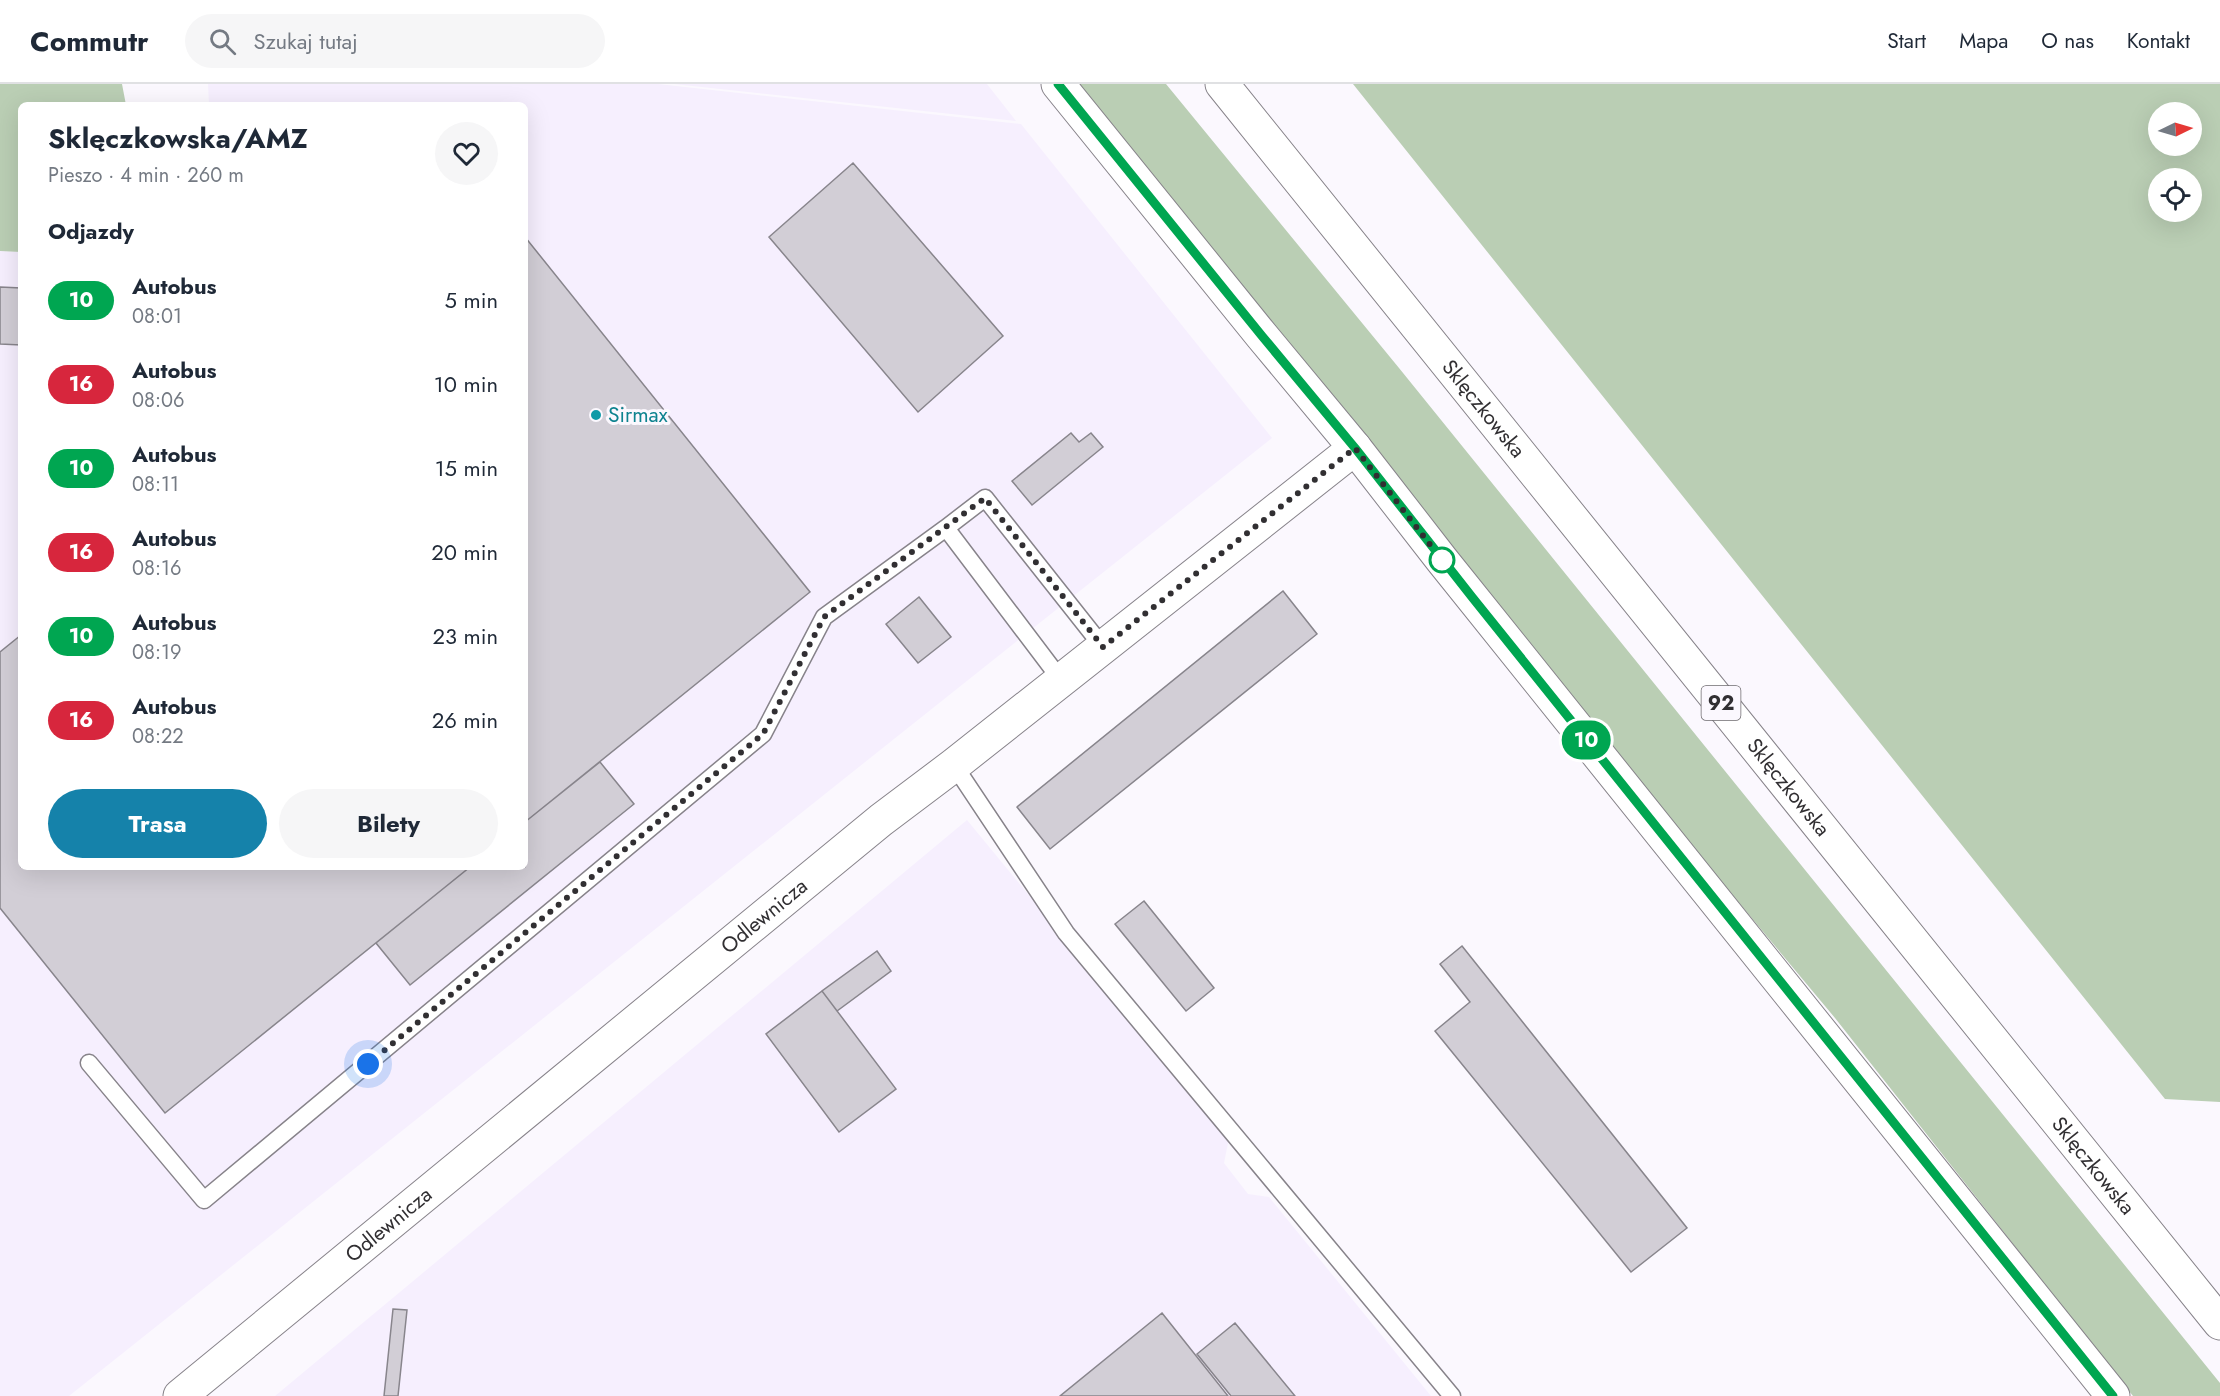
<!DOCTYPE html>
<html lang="pl">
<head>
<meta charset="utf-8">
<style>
  :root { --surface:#fff; --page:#f6f6f7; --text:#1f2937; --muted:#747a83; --line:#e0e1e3; --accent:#1582aa }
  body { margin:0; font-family:Jost,sans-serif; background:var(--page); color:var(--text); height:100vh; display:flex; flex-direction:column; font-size:22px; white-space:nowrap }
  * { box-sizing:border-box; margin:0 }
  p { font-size:20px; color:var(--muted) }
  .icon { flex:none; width:33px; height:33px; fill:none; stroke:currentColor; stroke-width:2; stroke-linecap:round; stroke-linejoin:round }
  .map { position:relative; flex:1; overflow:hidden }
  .details { position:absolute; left:18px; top:18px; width:510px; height:768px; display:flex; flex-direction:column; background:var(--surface); border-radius:9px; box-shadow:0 6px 24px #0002 }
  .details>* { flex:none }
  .badge { padding:0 12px; border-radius:20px; font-size:21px; line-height:39px }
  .needle { width:39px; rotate:85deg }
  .tools { position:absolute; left:2148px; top:18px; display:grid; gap:12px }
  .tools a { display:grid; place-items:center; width:54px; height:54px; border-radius:50%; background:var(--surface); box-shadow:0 6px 24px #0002; font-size:30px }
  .you { position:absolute; width:30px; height:30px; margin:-15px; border:4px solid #fff; border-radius:50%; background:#1a73e8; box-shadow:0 0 0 9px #1a73e833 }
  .map>.badge { position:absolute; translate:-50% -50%; box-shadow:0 0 0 3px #fff }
  h2 { padding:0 30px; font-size:22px; line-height:54px }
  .round { display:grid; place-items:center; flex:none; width:63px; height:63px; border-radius:32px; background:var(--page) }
  .headline { display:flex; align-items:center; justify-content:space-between; height:102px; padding:0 30px }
  h1 { font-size:28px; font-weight:700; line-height:45px }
  .button { display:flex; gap:12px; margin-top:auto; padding:12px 30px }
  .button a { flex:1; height:69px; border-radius:36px; background:var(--accent); color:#fff; font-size:24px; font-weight:700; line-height:69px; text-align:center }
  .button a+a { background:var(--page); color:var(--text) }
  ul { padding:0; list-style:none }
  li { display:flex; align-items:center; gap:18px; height:84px; padding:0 30px }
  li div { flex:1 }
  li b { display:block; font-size:22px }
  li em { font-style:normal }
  li .badge { min-width:66px; font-weight:700; text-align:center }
  header { display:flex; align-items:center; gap:36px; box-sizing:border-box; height:84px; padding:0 30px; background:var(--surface); border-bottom:2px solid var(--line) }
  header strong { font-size:28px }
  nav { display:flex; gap:33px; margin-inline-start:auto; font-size:21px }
  .search { width:420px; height:54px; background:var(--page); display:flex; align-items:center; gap:15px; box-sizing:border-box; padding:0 21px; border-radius:33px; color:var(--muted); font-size:22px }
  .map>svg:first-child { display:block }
  .built { fill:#f6effe }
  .green { fill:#baceb4; fill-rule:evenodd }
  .building { fill:#d2ced6; stroke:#88858c; stroke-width:1.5 }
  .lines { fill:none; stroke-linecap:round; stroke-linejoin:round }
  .lane-casing { stroke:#87838a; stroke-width:19 }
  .street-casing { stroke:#87838a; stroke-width:35 }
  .primary-casing { stroke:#87838a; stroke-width:35 }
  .lane { stroke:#fff; stroke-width:16 }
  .street { stroke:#fff; stroke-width:33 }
  .primary { stroke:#fff; stroke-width:33 }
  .line-casing { stroke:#fff; stroke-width:14 }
  .line { stroke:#00a651; stroke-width:9 }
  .walk { stroke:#312f32; stroke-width:6; stroke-dasharray:0 10.8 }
  .culture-dot { fill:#0f9aa8; stroke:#fbf8fe; stroke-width:2 }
  .stop-dot { fill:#fff; stroke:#00a651; stroke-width:3 }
  .labels { text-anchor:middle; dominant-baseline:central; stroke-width:6; stroke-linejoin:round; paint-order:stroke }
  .shield { fill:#fbf8fe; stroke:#6e6b6f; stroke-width:1.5 }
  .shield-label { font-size:20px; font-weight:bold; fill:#312f32 }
  .street-label { font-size:21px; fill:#312f32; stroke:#fbf8fe }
  .culture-label { font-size:21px; fill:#0d838f; stroke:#fbf8fe; text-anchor:start }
</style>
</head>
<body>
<header>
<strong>Commutr</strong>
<div class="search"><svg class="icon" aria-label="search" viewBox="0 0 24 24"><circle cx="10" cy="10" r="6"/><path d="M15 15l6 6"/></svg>Szukaj tutaj</div>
<nav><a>Start</a><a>Mapa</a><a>O nas</a><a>Kontakt</a></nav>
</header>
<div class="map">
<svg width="2220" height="1312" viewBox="0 0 2220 1312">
  <rect width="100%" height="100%" fill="#fbf8fe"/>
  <!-- built -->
  <path class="built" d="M208 0H658L1021 40 1272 354 69 1312H0V167L21 168V783H525V21H209Z
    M674 0H987L1016 37Z
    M967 736 1229 1054 1224 1079 1248 1110 1269 1113 1431 1312H275Z"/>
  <!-- green -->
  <path class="green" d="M0 0H122L126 21H21V168L0 167Z
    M1073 0H1166L1399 284 2220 1299V1312H2133L1835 934 1552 595Z
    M1353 0H2220V1018L2165 1015ZM2192 28V62H2158V28ZM2192 94V128H2158V94Z"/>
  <!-- building -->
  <path class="building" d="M853 79 1003 252 918 328 769 153Z
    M525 153 810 508 525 738Z
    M0 203 21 204V261L0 260Z
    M1071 349 1079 358 1091 349 1103 363 1032 421 1012 397Z
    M1283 507 1317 550 1050 765 1017 723Z
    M919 513 951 553 918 579 886 540Z
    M21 551V783H470L165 1029 0 824V568Z
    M600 678 634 720 410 901 376 859 470 783H525V738Z
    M1144 817 1214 904 1186 927 1115 840Z
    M1462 862 1687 1144 1631 1188 1435 947 1470 918 1440 880Z
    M877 867 891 887 837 927 822 907Z
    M822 907 896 1005 839 1048 766 950Z
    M393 1225 407 1226 398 1312H384Z
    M1162 1229 1228 1312H1060Z
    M1235 1239 1295 1312H1231L1197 1270Z"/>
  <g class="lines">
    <defs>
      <path id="lane" d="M946 444 985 414 1103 563
        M954 681 1066 849 1452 1312
        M89 979 204 1116 763 650 824 533 946 444 1061 596"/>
      <g id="street">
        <path d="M1058 0 1262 252 1355 364 1442 476 2113 1312"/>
        <path id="s1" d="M180 1312 881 736 954 681 1355 364"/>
      </g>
      <g id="primary">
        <path id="s2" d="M1222 0 2220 1239"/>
      </g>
    </defs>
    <!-- lane casing -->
    <use href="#lane" class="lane-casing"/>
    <!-- street casing -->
    <use href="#street" class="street-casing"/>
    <!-- primary casing -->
    <use href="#primary" class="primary-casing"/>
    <!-- lane -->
    <use href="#lane" class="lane"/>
    <!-- street -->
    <use href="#street" class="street"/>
    <!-- primary -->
    <use href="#primary" class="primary"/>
  </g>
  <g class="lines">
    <defs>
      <path id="line" d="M1058 0 1262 252 1355 364 1472 513 2113 1312"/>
    </defs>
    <!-- line casing -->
    <use href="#line" class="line-casing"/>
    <!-- line -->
    <use href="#line" class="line"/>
    <!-- walk -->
    <path class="walk" d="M368 980 763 650 824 533 985 414 1103 563 1355 364 1442 476"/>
  </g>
  <!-- markers -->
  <circle class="culture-dot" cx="596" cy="331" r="6"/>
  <circle class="stop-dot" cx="1442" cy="476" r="12"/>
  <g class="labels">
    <!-- shield labels -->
    <rect class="shield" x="1701.5" y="602" width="39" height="34" rx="4.5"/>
    <g class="shield-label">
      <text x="1721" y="619">92</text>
    </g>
    <!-- street labels -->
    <g class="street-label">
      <text stroke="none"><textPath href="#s2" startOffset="417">Sklęczkowska</textPath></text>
      <text stroke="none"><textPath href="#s2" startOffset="903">Sklęczkowska</textPath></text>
      <text stroke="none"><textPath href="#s1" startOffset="756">Odlewnicza</textPath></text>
      <text stroke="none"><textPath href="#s2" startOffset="1389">Sklęczkowska</textPath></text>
      <text stroke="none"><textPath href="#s1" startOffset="270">Odlewnicza</textPath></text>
    </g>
    <!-- culture labels -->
    <g class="culture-label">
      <text x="608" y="331">Sirmax</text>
    </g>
  </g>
</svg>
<div class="tools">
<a><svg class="needle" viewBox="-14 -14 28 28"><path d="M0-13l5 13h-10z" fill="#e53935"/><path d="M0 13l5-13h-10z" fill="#747a83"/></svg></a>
<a><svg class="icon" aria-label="locate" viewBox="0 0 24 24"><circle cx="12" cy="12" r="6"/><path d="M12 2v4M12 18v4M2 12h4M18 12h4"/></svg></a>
</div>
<div class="you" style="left:368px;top:980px"></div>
<b class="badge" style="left:1586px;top:656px;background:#00a651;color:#fff">10</b>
<section class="details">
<div class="headline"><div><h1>Sklęczkowska/AMZ</h1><p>Pieszo · 4 min · 260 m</p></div><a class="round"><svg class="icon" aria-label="heart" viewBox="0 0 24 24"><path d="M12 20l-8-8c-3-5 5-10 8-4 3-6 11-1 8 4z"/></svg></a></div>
<h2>Odjazdy</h2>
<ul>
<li><span class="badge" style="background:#00a651;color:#fff">10</span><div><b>Autobus</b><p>08:01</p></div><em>5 min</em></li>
<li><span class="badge" style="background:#d7263d;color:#fff">16</span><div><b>Autobus</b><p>08:06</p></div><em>10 min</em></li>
<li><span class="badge" style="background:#00a651;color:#fff">10</span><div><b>Autobus</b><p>08:11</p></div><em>15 min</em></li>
<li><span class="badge" style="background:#d7263d;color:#fff">16</span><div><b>Autobus</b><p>08:16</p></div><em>20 min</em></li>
<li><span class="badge" style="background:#00a651;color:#fff">10</span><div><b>Autobus</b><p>08:19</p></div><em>23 min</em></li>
<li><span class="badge" style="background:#d7263d;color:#fff">16</span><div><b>Autobus</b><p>08:22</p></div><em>26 min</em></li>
</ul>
<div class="button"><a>Trasa</a><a>Bilety</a></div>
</section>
</div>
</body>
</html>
